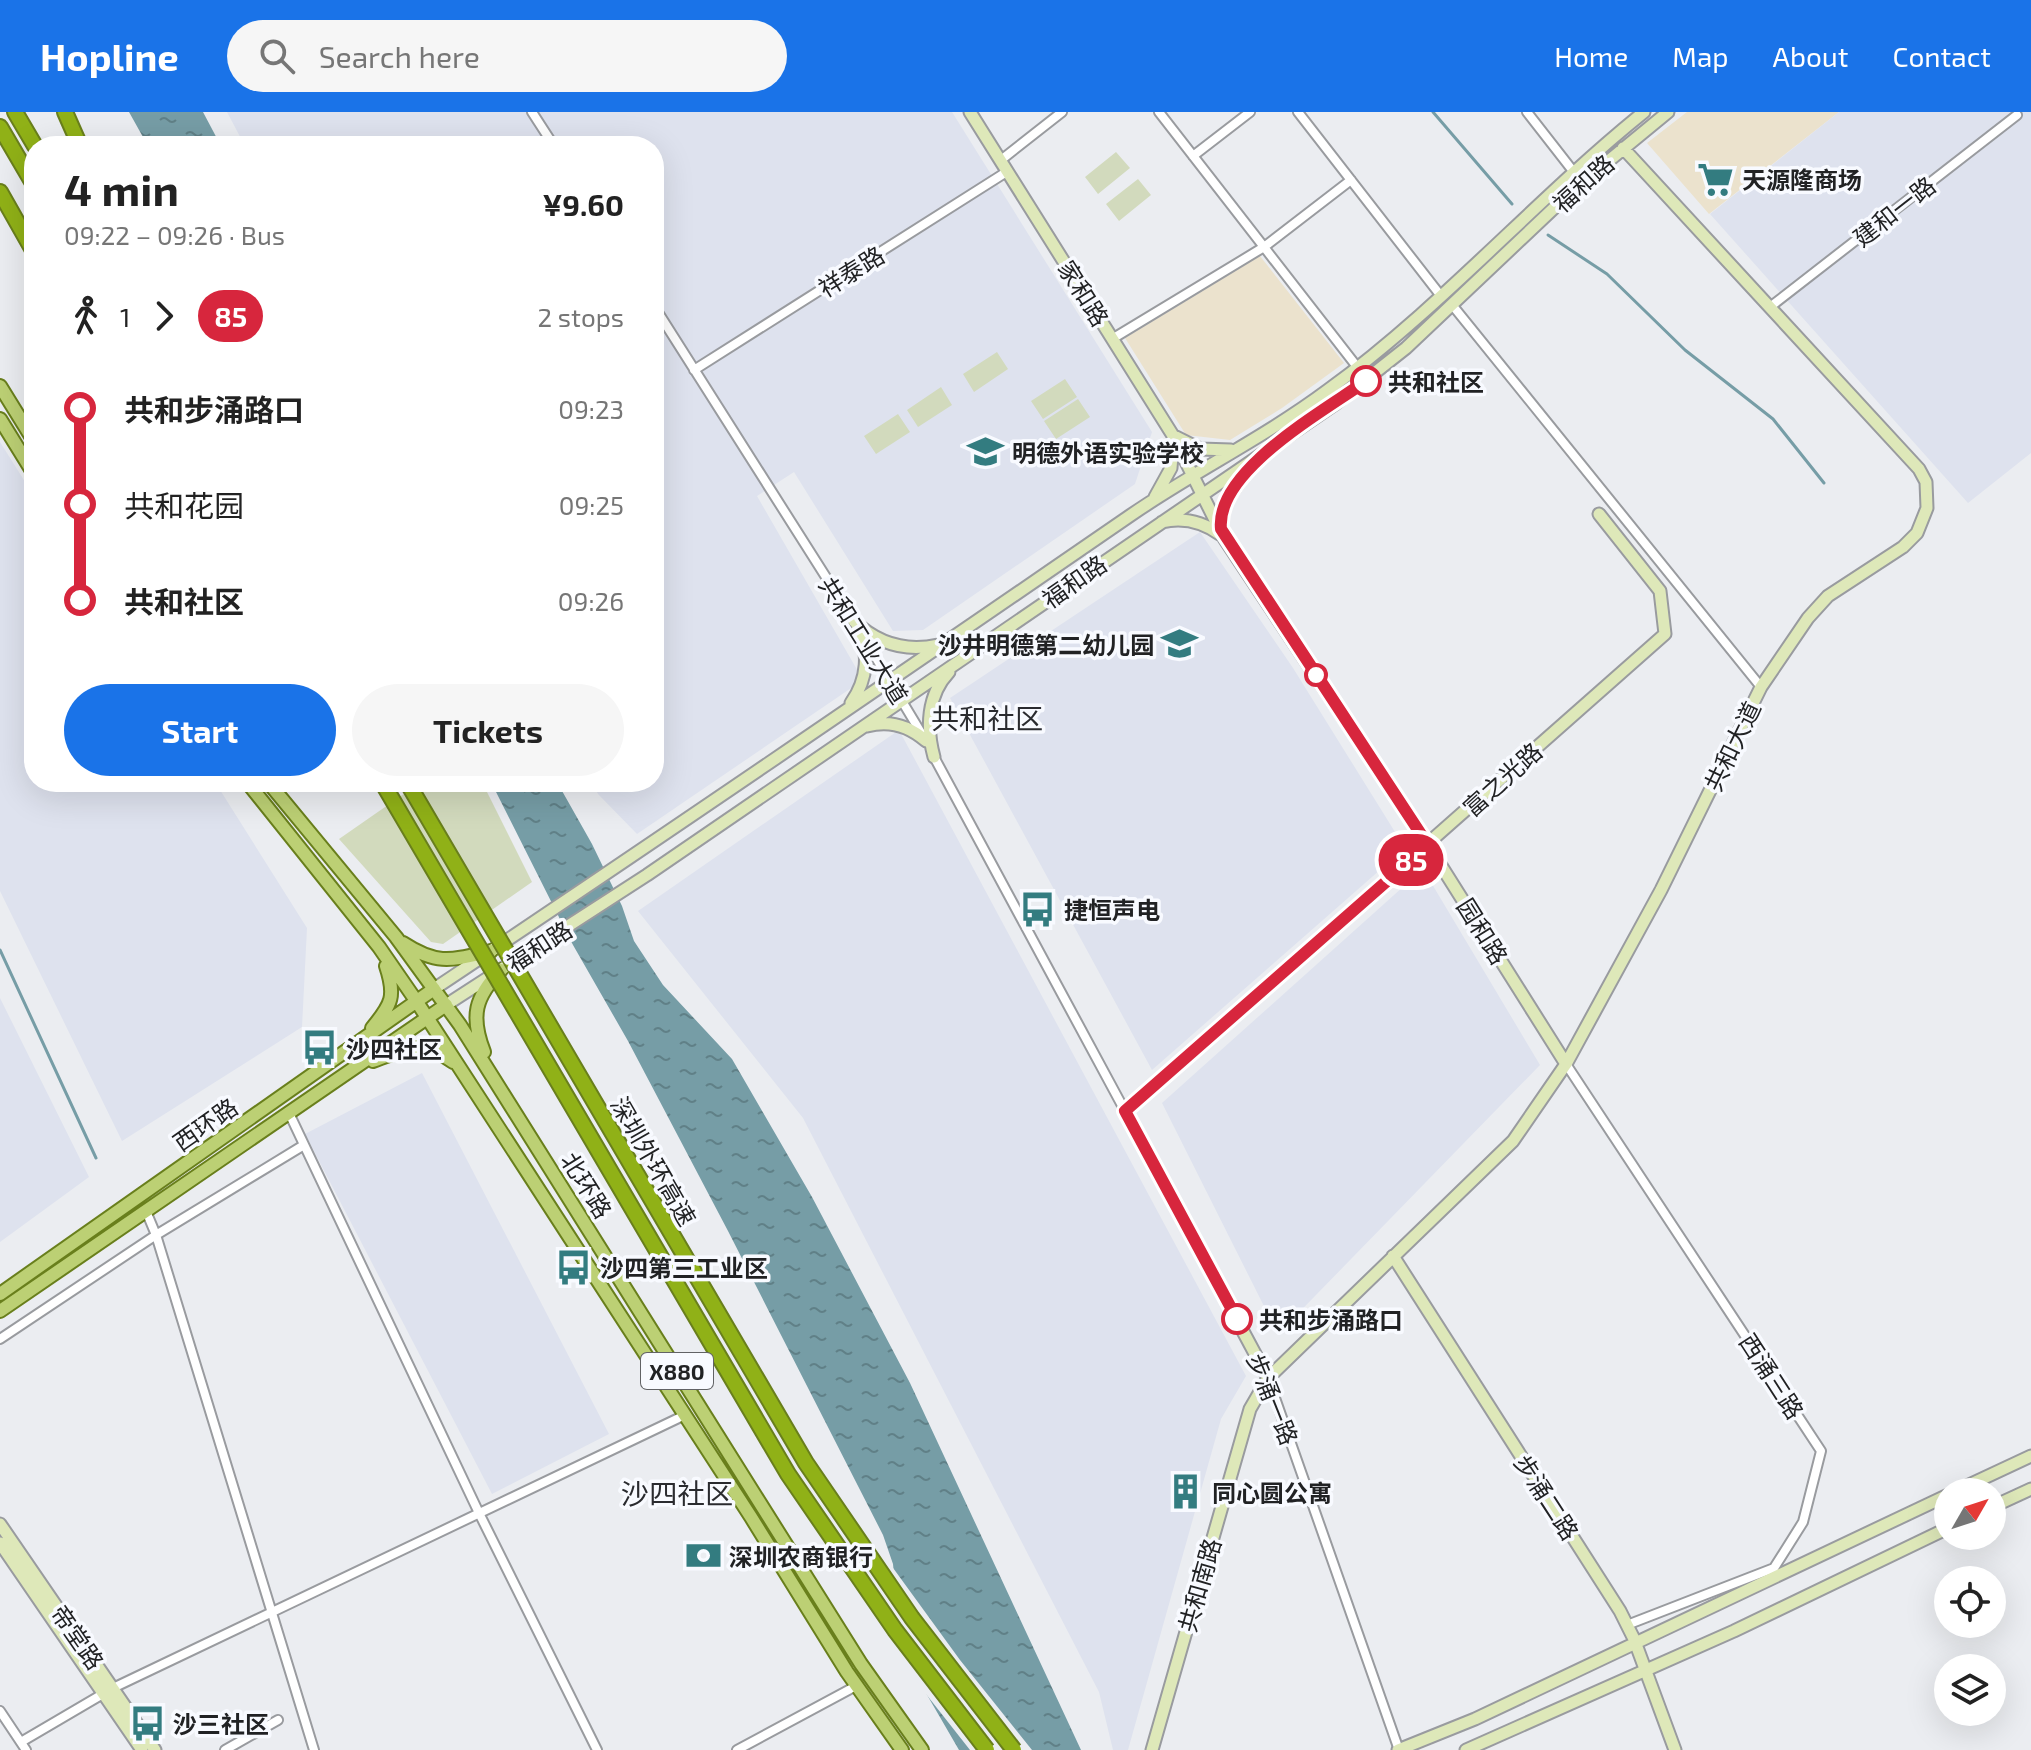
<!DOCTYPE html>
<html lang="en">
<head>
<meta charset="utf-8">
<style>
  :root { --surface:#fff; --page:#f6f6f6; --text:#222; --muted:#767676; --accent:#1a73e8 }
  body { margin:0; font-family:"Exo 2","Noto Sans SC",sans-serif; background:var(--page); color:var(--text); height:100vh; display:flex; flex-direction:column; font-size:30px; white-space:nowrap }
  * { box-sizing:border-box; margin:0 }
  p { font-size:26px; color:var(--muted) }
  .icon { flex:none; width:44px; height:44px; fill:none; stroke:currentColor; stroke-width:2; stroke-linecap:round; stroke-linejoin:round }
  .map { position:relative; flex:1; overflow:hidden }
  .details { position:absolute; left:24px; top:24px; width:640px; height:656px; display:flex; flex-direction:column; background:var(--surface); border-radius:32px; box-shadow:0 8px 32px #0002 }
  .details>* { flex:none }
  .badge { padding:0 16px; border-radius:26px; font-size:28px; line-height:52px }
  .needle { width:52px; rotate:51deg }
  .tools { position:absolute; left:1934px; top:1366px; display:grid; gap:16px }
  .tools a { display:grid; place-items:center; width:72px; height:72px; border-radius:50%; background:var(--surface); box-shadow:0 8px 32px #0002; font-size:40px }
  .map>.badge { position:absolute; translate:-50% -50%; box-shadow:0 0 0 4px #fff }
  .legs { display:flex; align-items:center; gap:12px; height:88px; padding:0 40px; font-size:26px }
  .legs p { margin-inline-start:auto }
  .summary { display:flex; align-items:center; justify-content:space-between; height:136px; padding:0 40px }
  h1 { font-size:44px; font-weight:700; line-height:60px }
  .primary-button { display:flex; gap:16px; margin-top:auto; padding:16px 40px }
  .primary-button a { flex:1; height:92px; border-radius:48px; background:var(--accent); color:#fff; font-size:32px; font-weight:700; line-height:92px; text-align:center }
  .primary-button a+a { background:var(--page); color:var(--text) }
  ul { padding:0 40px; list-style:none }
  li { display:flex; align-items:center; gap:28px; height:96px; font-size:30px }
  li i { display:grid; place-items:center; width:12px; height:100%; margin:0 10px; background:currentColor }
  li i::after { content:''; width:20px; height:20px; margin:-10px; border:6px solid; border-radius:50%; background:var(--surface) }
  li p { margin-inline-start:auto }
  li:first-child i { background:linear-gradient(#0000 50%,currentColor 0) }
  li:last-child i { background:linear-gradient(currentColor 50%,#0000 0) }
  header { display:flex; align-items:center; gap:48px; box-sizing:border-box; height:112px; padding:0 40px; background:var(--accent); color:#fff }
  header strong { font-size:38px }
  nav { display:flex; gap:44px; margin-inline-start:auto; font-size:28px }
  .search { width:560px; height:72px; background:var(--page); display:flex; align-items:center; gap:20px; box-sizing:border-box; padding:0 28px; border-radius:44px; color:var(--muted); font-size:30px }
  .map>svg:first-child { display:block }
  .commercial { fill:#ebe2cd }
  .built { fill:#dee2ee }
  .park { fill:#d2dabd }
  .water { fill:url(#water-ripples) }
  .pier { fill:#ebedf1 }
  .lines { fill:none; stroke-linecap:round; stroke-linejoin:round }
  .stream { stroke:#769da6; stroke-width:3 }
  .street-casing { stroke:#999b9f; stroke-width:12 }
  .secondary-casing { stroke:#999b9f; stroke-width:15 }
  .primary-casing { stroke:#697f1c; stroke-width:16 }
  .highway-casing { stroke:#697f1c; stroke-width:18 }
  .street { stroke:#fff; stroke-width:8 }
  .secondary { stroke:#dee8b9; stroke-width:11 }
  .primary { stroke:#bcd074; stroke-width:12 }
  .highway { stroke:#90b117; stroke-width:14 }
  .highway-bridge-casing { stroke:#697f1c; stroke-width:18; stroke-linecap:butt }
  .highway-bridge { stroke:#90b117; stroke-width:14 }
  .line-1-casing { stroke:#fff; stroke-width:18 }
  .line-1 { stroke:#d7263d; stroke-width:12 }
  .stop-1-dot { fill:#fff; stroke:#d7263d; stroke-width:4 }
  .labels { text-anchor:middle; dominant-baseline:central; stroke-width:7; stroke-linejoin:round; paint-order:stroke }
  .shield { fill:#f8faff; stroke:#626366; stroke-width:2 }
  .shield-label { font-size:22px; font-weight:bold; fill:#212224 }
  .poi-label { font-size:24px; font-weight:bold; fill:#212224; stroke:#f8faff; text-anchor:start }
  .street-label { font-size:24px; fill:#212224; stroke:#f8faff }
  .stop-label { font-size:24px; font-weight:bold; fill:#212224; stroke:#f8faff; text-anchor:start }
  .quarter-label { font-size:28px; fill:#2a2b2f; stroke:#f8faff }
</style>
</head>
<body>
<header>
<strong>Hopline</strong>
<div class="search"><svg class="icon" aria-label="search" viewBox="0 0 24 24"><circle cx="10" cy="10" r="6"/><path d="M15 15l6 6"/></svg>Search here</div>
<nav><a>Home</a><a>Map</a><a>About</a><a>Contact</a></nav>
</header>
<div class="map">
<svg width="2031" height="1638" viewBox="0 0 2031 1638">
  <defs>
    <pattern id="water-ripples" width="26" height="14" patternUnits="userSpaceOnUse" patternTransform="scale(2)"><rect width="26" height="14" fill="#769da6"/><path d="M2 4q2-2 4 0t4 0M15 11q2-2 4 0t4 0" fill="none" stroke="#608087"/></pattern>
  </defs>
  <rect width="100%" height="100%" fill="#ebedf1"/>
  <!-- commercial -->
  <path class="commercial" d="M1687 0H1839L1709 102 1647 31Z
    M1260 144 1344 251 1282 296 1230 328 1186 323 1125 226Z"/>
  <!-- built -->
  <path class="built" d="M227 0H952L1152 320 1135 372 923 518 893 519 794 360 757 384 863 568 637 722 598 682 592 670H654V34H245Z
    M1839 0H2031V341L1968 391 1710 102Z
    M0 330 34 384V670H215L307 816 302 915 122 1029 0 779Z
    M1200 420 1293 556 1405 736 1152 958 950 586Z
    M899 618 1246 1264 1221 1307 1128 1638H1113L1099 1580 803 1006 638 799Z
    M1423 757 1540 953 1278 1222 1162 991Z
    M0 886 89 1065 0 1130Z
    M422 961 609 1322 492 1382 305 1022Z"/>
  <!-- park -->
  <path class="park" d="M1116 40 1130 56 1098 82 1085 65Z
    M1138 67 1151 83 1119 109 1106 92Z
    M997 240 1008 257 974 280 963 262Z
    M1065 267 1077 285 1043 307 1031 289Z
    M941 275 952 293 918 315 907 298Z
    M1078 287 1090 305 1056 327 1044 309Z
    M898 302 910 320 876 342 864 324Z
    M421 670H482L532 770 443 832 431 830 339 727Z"/>
  <!-- water -->
  <path class="water" d="M129 0H203L221 34H148Z
    M491 670H557L592 732 622 794 634 829 663 873 732 947 812 1085 910 1271 1081 1638H959L901 1538 893 1452 883 1423 728 1119 628 929 573 833Z"/>
  <!-- pier -->
  <path class="pier" d="M888 1449 960 1548 1032 1638H970L922 1577 897 1539Z"/>
  <g class="lines">
    <!-- stream -->
    <path class="stream" d="M1433 0 1512 92
      M1548 123 1607 162 1685 238 1773 307 1824 371
      M0 838 96 1046"/>
    <defs>
      <path id="street" d="M532 0 554 34
        M1159 0 1358 256
        M1298 0 1441 184
        M1527 0 1573 59
        M1193 44 1250 0
        M1001 48 1062 0
        M654 194 857 514
        M1453 194 1761 575
        M1770 195 2017 3
        M1112 227 1264 135 1351 68
        M694 258 1008 59
        M864 526 923 624
        M933 643 1125 999
        M1566 952 1821 1339 1803 1410 1774 1456 1627 1513
        M289 1001 479 1401 597 1638
        M146 1099 156 1123 314 1638
        M0 1227 156 1123 304 1033
        M1268 1266 1399 1638
        M0 1599 26 1638
        M21 1630 113 1576 685 1303
        M225 1638 278 1608
        M737 1638 856 1574"/>
      <path id="secondary" d="M970 0 1172 322 1224 426 1428 733 1566 952
        M1176 325 1200 337 1231 338
        M1155 385 1171 356 1173 331
        M1162 410C1183 405 1203 410 1221 423
        M1221 414 1224 392 1252 352
        M854 509C878 532 906 540 938 533
        M851 591C868 567 870 539 857 513
        M867 614C889 608 908 613 926 629
        M934 645C926 616 927 583 949 560
        M434 877C668 721 900 562 1131 403 1195 359 1265 325 1328 278 1442 195 1535 88 1644 0
        M446 893 647 763 1335 292 1406 236 1572 79 1668 0
        M1393 1144 1620 1499 1634 1527 1675 1638
        M1268 1266 1125 999 1665 522 1660 479 1599 402
        M1954 1380 2031 1344
        M1992 1395 2031 1377
        M0 1412 155 1638
        M0 1431 142 1638
        M1152 1638 1250 1297 1268 1266 1513 1029 1566 952 1661 778 1761 575 1808 506 1828 484 1903 435 1917 421 1927 396 1926 370 1919 357 1623 36
        M1398 1638 1475 1607 1948 1383
        M1466 1638 1734 1519 1948 1416"/>
      <path id="primary" d="M0 274 34 329
        M0 307 34 362
        M247 670 379 835 417 890 751 1405 847 1560 902 1638
        M268 670 396 825 460 913 861 1552 922 1638
        M403 831C438 854 452 848 491 839
        M372 916C392 892 396 884 386 854
        M484 940C470 904 475 885 501 858
        M373 949C405 937 423 927 453 950
        M0 1182 434 877
        M0 1199 446 893"/>
      <path id="highway" d="M15 0 35 34
        M65 0 80 34
        M0 15 34 73
        M0 80 34 140"/>
    </defs>
    <!-- street casing -->
    <use href="#street" class="street-casing"/>
    <!-- secondary casing -->
    <use href="#secondary" class="secondary-casing"/>
    <!-- primary casing -->
    <use href="#primary" class="primary-casing"/>
    <!-- highway casing -->
    <use href="#highway" class="highway-casing"/>
    <!-- street -->
    <use href="#street" class="street"/>
    <!-- secondary -->
    <use href="#secondary" class="secondary"/>
    <!-- primary -->
    <use href="#primary" class="primary"/>
    <!-- highway -->
    <use href="#highway" class="highway"/>
    <defs>
      <path id="highway-bridge" d="M382 670 788 1362 895 1518 987 1638
        M407 670 806 1351 912 1506 1014 1638"/>
    </defs>
    <!-- highway-bridge casing -->
    <use href="#highway-bridge" class="highway-bridge-casing"/>
    <!-- highway-bridge -->
    <use href="#highway-bridge" class="highway-bridge"/>
  </g>
  <g class="lines">
    <defs>
      <path id="line-1" d="M1237 1207 1125 999 1428 733 1221 417C1215 359 1324 299 1366 269"/>
    </defs>
    <!-- line-1 casing -->
    <use href="#line-1" class="line-1-casing"/>
    <!-- line-1 -->
    <use href="#line-1" class="line-1"/>
  </g>
  <!-- icons -->
  <defs>
    <symbol id="supermarket-bare" viewBox="-9 -9 18 18"><path d="M-6-5.5h2.5l.6 2H6L4.5 2H-2.5L-4.4-4H-6ZM-1.5 3.2a1.3 1.3 0 1 0 .1 0ZM3 3.2a1.3 1.3 0 1 0 .1 0Z" fill="#337c80" stroke="#f8faff" stroke-width="2.5" paint-order="stroke"/></symbol>
    <symbol id="school-bare" viewBox="-9 -9 18 18"><path d="M0-5L7-2L0 1L-7-2ZM-4 1L0 2.5L4 1V4Q0 6-4 4Z" fill="#337c80" stroke="#f8faff" stroke-width="2.5" paint-order="stroke"/></symbol>
    <symbol id="bus-bare" viewBox="-9 -9 18 18"><path d="M-5-6H5V4H4V6H2V4H-2V6H-4V4H-5ZM-3.5-4V0h7V-4ZM-3.5 1.2v1.5H-2V1.2ZM2 1.2v1.5H3.5V1.2Z" fill="#337c80" stroke="#f8faff" stroke-width="2.5" paint-order="stroke"/></symbol>
    <symbol id="building-bare" viewBox="-9 -9 18 18"><path d="M-4-6H4V6H1V3H-1V6H-4ZM-2.5-4.3h1.7v1.8h-1.7ZM.8-4.3h1.7v1.8H.8ZM-2.5-1h1.7V.8h-1.7ZM.8-1h1.7V.8H.8Z" fill="#337c80" stroke="#f8faff" stroke-width="2.5" paint-order="stroke"/></symbol>
    <symbol id="bank-bare" viewBox="-9 -9 18 18"><path d="M-6-4H6V4H-6ZM0-2.3a2.3 2.3 0 1 0 0 4.6a2.3 2.3 0 1 0 0-4.6Z" fill="#337c80" stroke="#f8faff" stroke-width="2.5" paint-order="stroke"/></symbol>
  </defs>
  <g fill-rule="evenodd">
    <use href="#supermarket-bare" x="1690" y="42" width="51" height="51"/>
    <use href="#school-bare" x="960" y="314" width="51" height="51"/>
    <use href="#school-bare" x="1154" y="506" width="51" height="51"/>
    <use href="#bus-bare" x="1012" y="772" width="51" height="51"/>
    <use href="#bus-bare" x="294" y="910" width="51" height="51"/>
    <use href="#bus-bare" x="548" y="1130" width="51" height="51"/>
    <use href="#building-bare" x="1160" y="1354" width="51" height="51"/>
    <use href="#bank-bare" x="678" y="1418" width="51" height="51"/>
    <use href="#bus-bare" x="122" y="1586" width="51" height="51"/>
  </g>
  <!-- markers -->
  <g class="stop-1-dot">
    <circle cx="1366" cy="269" r="14"/>
    <circle cx="1316" cy="563" r="10"/>
    <circle cx="1237" cy="1207" r="14"/>
  </g>
  <g class="labels">
    <!-- shield labels -->
    <rect class="shield" x="641" y="1241" width="72" height="36" rx="6"/>
    <g class="shield-label">
      <text x="677" y="1259">X880</text>
    </g>
    <!-- poi labels -->
    <g class="poi-label">
      <text x="1742" y="67">天源隆商场</text>
      <text x="1012" y="340">明德外语实验学校</text>
      <text x="1154" y="532" text-anchor="end">沙井明德第二幼儿园</text>
      <text x="1064" y="797">捷恒声电</text>
      <text x="346" y="936">沙四社区</text>
      <text x="600" y="1155">沙四第三工业区</text>
      <text x="1212" y="1380">同心圆公寓</text>
      <text x="729" y="1444">深圳农商银行</text>
      <text x="173" y="1611">沙三社区</text>
    </g>
    <!-- street labels -->
    <g class="street-label">
      <text transform="translate(1583 71) rotate(-42)">福和路</text>
      <text transform="translate(1894 99) rotate(-38)">建和一路</text>
      <text transform="translate(851 159) rotate(-32)">祥泰路</text>
      <text transform="translate(1084 181) rotate(58)">家和路</text>
      <text transform="translate(1074 469) rotate(-35)">福和路</text>
      <text transform="translate(864 528) rotate(58)">共和工业大道</text>
      <text transform="translate(1732 634) rotate(-64)">共和大道</text>
      <text transform="translate(1502 667) rotate(-42)">富之光路</text>
      <text transform="translate(1483 819) rotate(58)">园和路</text>
      <text transform="translate(539 834) rotate(-33)">福和路</text>
      <text transform="translate(205 1012) rotate(-35)">西环路</text>
      <text transform="translate(654 1049) rotate(60)">深圳外环高速</text>
      <text transform="translate(587 1073) rotate(58)">北环路</text>
      <text transform="translate(1772 1264) rotate(57)">西涌三路</text>
      <text transform="translate(1273 1287) rotate(68)">步涌一路</text>
      <text transform="translate(1547 1385) rotate(57)">步涌二路</text>
      <text transform="translate(1199 1473) rotate(-74)">共和南路</text>
      <text transform="translate(78 1525) rotate(55)">帝堂路</text>
    </g>
    <!-- stop labels -->
    <g class="stop-label">
      <text x="1388" y="269">共和社区</text>
      <text x="1259" y="1207">共和步涌路口</text>
    </g>
    <!-- quarter labels -->
    <g class="quarter-label">
      <text x="987" y="606">共和社区</text>
      <text x="677" y="1381">沙四社区</text>
    </g>
  </g>
</svg>
<div class="tools">
<a><svg class="needle" viewBox="-14 -14 28 28"><path d="M0-13l5 13h-10z" fill="#e53935"/><path d="M0 13l5-13h-10z" fill="#767676"/></svg></a>
<a><svg class="icon" aria-label="locate" viewBox="0 0 24 24"><circle cx="12" cy="12" r="6"/><path d="M12 2v4M12 18v4M2 12h4M18 12h4"/></svg></a>
<a><svg class="icon" aria-label="layers" viewBox="0 0 24 24"><path d="M12 4l9 5-9 5-9-5zM3 14l9 5 9-5"/></svg></a>
</div>
<b class="badge" style="left:1411px;top:748px;background:#d7263d;color:#fff">85</b>
<section class="details">
<div class="summary"><div><h1>4 min</h1><p>09:22 – 09:26 · Bus</p></div><b>¥9.60</b></div>
<div class="legs"><svg class="icon" aria-label="walk" viewBox="0 0 24 24"><circle cx="13" cy="4" r="2"/><path d="M13 8l-2 6 4 7M11 14l-3 7M7 12l3-4h3l4 4"/></svg>1<svg class="icon" aria-label="forward" viewBox="0 0 24 24"><path d="M9 5l7 7-7 7"/></svg><b class="badge" style="background:#d7263d;color:#fff">85</b><p>2 stops</p></div>
<ul>
<li><i style="color:#d7263d"></i><b>共和步涌路口</b><p>09:23</p></li>
<li><i style="color:#d7263d"></i><span>共和花园</span><p>09:25</p></li>
<li><i style="color:#d7263d"></i><b>共和社区</b><p>09:26</p></li>
</ul>
<div class="primary-button"><a>Start</a><a>Tickets</a></div>
</section>
</div>
</body>
</html>
